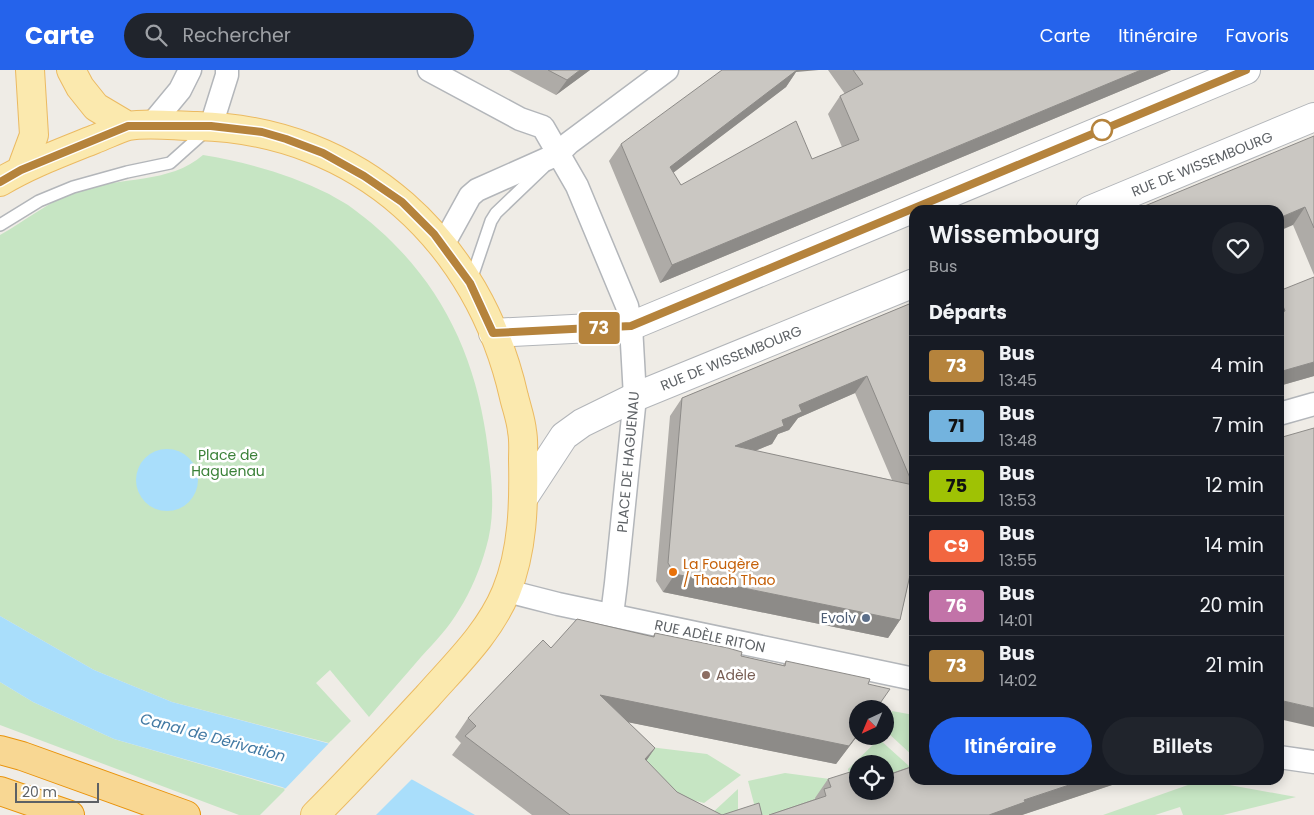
<!DOCTYPE html>
<html lang="fr">
<head>
<meta charset="utf-8">
<style>
  :root { --surface:#171b24; --page:#20242c; --text:#f1f3f6; --muted:#9ea1a6; --line:#363941; --accent:#2563eb }
  body { margin:0; font-family:Poppins,sans-serif; background:var(--page); color:var(--text); height:100vh; display:flex; flex-direction:column; font-size:19px; white-space:nowrap }
  * { box-sizing:border-box; margin:0 }
  p { font-size:16px; color:var(--muted) }
  .icon { flex:none; width:28px; height:28px; fill:none; stroke:currentColor; stroke-width:2; stroke-linecap:round; stroke-linejoin:round }
  .map { position:relative; flex:1; overflow:hidden }
  .sheet { position:absolute; left:909px; top:135px; width:375px; height:580px; display:flex; flex-direction:column; background:var(--surface); border-radius:15px; box-shadow:0 2px 12px #0003 }
  .sheet>* { flex:none }
  .badge { padding:0 10px; border-radius:4px; font-size:18px; line-height:32px }
  .needle { width:32px; rotate:224deg }
  .tools { position:absolute; left:849px; top:630px; display:grid; gap:10px }
  .tools a { display:grid; place-items:center; width:45px; height:45px; border-radius:50%; background:var(--surface); box-shadow:0 2px 12px #0003; font-size:25px }
  .scale { position:absolute; left:15px; bottom:12px; width:84px; box-sizing:border-box; padding-left:5px; border:2px solid #5d6165; border-top:0; font-size:14px; line-height:18px; white-space:nowrap; color:#5d6165; -webkit-text-stroke:4px #fff; paint-order:stroke }
  .map>.badge { position:absolute; translate:-50% -50%; box-shadow:0 0 0 2px #fff }
  h2 { padding:0 20px; font-size:19px; line-height:45px }
  .round { display:grid; place-items:center; flex:none; width:52px; height:52px; border-radius:26px; background:var(--page) }
  .head { display:flex; align-items:center; justify-content:space-between; height:85px; padding:0 20px }
  h1 { font-size:24px; font-weight:600; line-height:38px }
  .cta { display:flex; gap:10px; margin-top:auto; padding:10px 20px }
  .cta a { flex:1; height:58px; border-radius:30px; background:var(--accent); color:#fff; font-size:20px; font-weight:600; line-height:58px; text-align:center }
  .cta a+a { background:var(--page); color:var(--text) }
  ul { padding:0; list-style:none }
  li { display:flex; align-items:center; gap:15px; height:60px; padding:0 20px; border-top:1px solid var(--line) }
  li div { flex:1 }
  li b { display:block; font-size:19px }
  li em { font-style:normal }
  li .badge { min-width:55px; font-weight:700; text-align:center }
  header { display:flex; align-items:center; gap:30px; box-sizing:border-box; height:70px; padding:0 25px; background:var(--accent); color:#fff }
  header strong { font-size:24px }
  nav { display:flex; gap:28px; margin-inline-start:auto; font-size:18px }
  .search { width:350px; height:45px; background:var(--page); display:flex; align-items:center; gap:12px; box-sizing:border-box; padding:0 18px; border-radius:28px; color:var(--muted); font-size:19px }
  .map>svg:first-child { display:block }
  .green { fill:#c6e5c3 }
  .water { fill:#a9defb }
  .pier { fill:#efece6 }
  .lines { fill:none; stroke-linecap:round; stroke-linejoin:round }
  .lane-casing { stroke:#b3b6ba; stroke-width:14 }
  .street-casing { stroke:#b3b6ba; stroke-width:25 }
  .secondary-casing { stroke:#b2b5b9; stroke-width:30 }
  .primary-casing { stroke:#ebba62; stroke-width:30 }
  .highway-casing { stroke:#e9930b; stroke-width:30 }
  .lane { stroke:#fff; stroke-width:11 }
  .street { stroke:#fff; stroke-width:22 }
  .secondary { stroke:#fff; stroke-width:28 }
  .primary { stroke:#fbe9ae; stroke-width:28 }
  .highway { stroke:#f8d793; stroke-width:28 }
  .wall { fill:#aeaba7; fill-rule:evenodd }
  .shaded-wall { fill:#8d8b88 }
  .building { fill:#cac7c2; stroke:#8d8b88; fill-rule:evenodd }
  .line-casing { stroke:#fff; stroke-width:11 }
  .line { stroke:#b5833c; stroke-width:8 }
  .stop-dot { fill:#fff; stroke:#b5833c; stroke-width:2.5 }
  .food-dot { fill:#e8710a; stroke:#fff; stroke-width:2 }
  .service-dot { fill:#5c6f8a; stroke:#fff; stroke-width:2 }
  .education-dot { fill:#8d6e63; stroke:#fff; stroke-width:2 }
  .labels { text-anchor:middle; dominant-baseline:central; stroke-width:5; stroke-linejoin:round; paint-order:stroke }
  .street-label { font-size:14px; fill:#5d6165; stroke:#fff }
  .park-label { font-size:14px; fill:#3b8138; stroke:#fff }
  .food-label { font-size:14px; fill:#c56008; stroke:#fff; text-anchor:start }
  .service-label { font-size:14px; fill:#4e5e75; stroke:#fff; text-anchor:end }
  .education-label { font-size:14px; fill:#785e54; stroke:#fff; text-anchor:start }
  .water-label { font-size:15px; font-style:italic; fill:#437aa4; stroke:#fff }
</style>
</head>
<body>
<header>
<strong>Carte</strong>
<div class="search"><svg class="icon" aria-label="search" viewBox="0 0 24 24"><circle cx="10" cy="10" r="6"/><path d="M15 15l6 6"/></svg>Rechercher</div>
<nav><a>Carte</a><a>Itinéraire</a><a>Favoris</a></nav>
</header>
<div class="map">
<svg width="1314" height="745" viewBox="0 0 1314 745">
  <rect width="100%" height="100%" fill="#efece6"/>
  <!-- green -->
  <path class="green" d="M203 85C246 92 289 104 329 124 335 128 342 131 348 135 428 192 472 269 486 365 491 401 497 442 486 478 480 499 471 521 459 540 449 557 435 572 421 587 404 607 386 627 369 647L330 600 316 613 351 651 329 673 172 632 94 600 0 546V165C27 150 50 130 80 120 119 107 170 114 203 85Z
    M0 612 33 632 114 669 286 719 260 745H239L0 655Z
    M892 641 914 645V687L887 662Z
    M879 669 909 696 911 704 885 720V694H858L856 730 848 699Z
    M617 673 707 684 741 705 704 733 640 717Z
    M785 703 837 710 811 745H757L748 711Z
    M1202 710 1296 727 1223 745H1183L1180 737 1155 745H1103Z
    M738 719V745H710Z"/>
  <!-- water -->
  <path class="water" d="M136 410a31 31 0 1 1 62 0a31 31 0 1 1-62 0Z
    M0 546 94 600 172 632 338 676 413 710 475 745H346L282 717 114 669 33 632 0 612Z"/>
  <!-- pier -->
  <path class="pier" d="M331 671 339 674 413 708 376 745H340L284 720Z"/>
  <g class="lines">
    <defs>
      <path id="lane" d="M0 155 39 131 73 117 127 102 170 93 208 59
        M470 213 491 151 496 143 544 97"/>
      <path id="street" d="M429 0 520 49 543 57 577 116 627 236 631 256 635 327 616 513 612 545
        M151 55 180 20 190 0
        M211 56 227 5V0
        M443 175 470 126 477 120 558 84 569 73 667 0
        M1279 344 1314 334
        M507 521 558 534 914 609
        M1279 687 1314 692"/>
      <path id="secondary" d="M1090 140 1314 47
        M493 263 631 256 1246 0
        M524 427 564 366 582 353 635 327 914 213"/>
      <path id="primary" d="M71 0 80 17 96 37 128 56
        M21 100 34 65 30 0
        M0 112C30 94 63 82 95 69 106 65 117 59 128 56 148 52 176 56 197 56 360 60 479 172 514 327 517 339 521 350 522 361 524 371 523 381 523 390 524 433 523 481 506 522 489 563 456 594 427 627 390 667 353 707 315 745"/>
      <path id="highway" d="M0 680 22 686 186 745
        M0 721 70 745"/>
    </defs>
    <!-- lane casing -->
    <use href="#lane" class="lane-casing"/>
    <!-- street casing -->
    <use href="#street" class="street-casing"/>
    <!-- secondary casing -->
    <use href="#secondary" class="secondary-casing"/>
    <!-- primary casing -->
    <use href="#primary" class="primary-casing"/>
    <!-- highway casing -->
    <use href="#highway" class="highway-casing"/>
    <!-- lane -->
    <use href="#lane" class="lane"/>
    <!-- street -->
    <use href="#street" class="street"/>
    <!-- secondary -->
    <use href="#secondary" class="secondary"/>
    <!-- primary -->
    <use href="#primary" class="primary"/>
    <!-- highway -->
    <use href="#highway" class="highway"/>
  </g>
  <!-- wall -->
  <path class="wall" d="M509 0H590L556 25Z
    M828 0H1171L660 213 609 91 621 74 796 2 786 17 673 103 681 115 812 89 842 77 828 44 840 26 845 24Z
    M1314 66V205L1293 155Z
    M1279 221 1314 306 1279 316Z
    M914 232V487L900 550 888 568 663 522 656 511 670 346 682 328ZM855 323 892 410 755 381 772 374 778 364 789 360 798 348Z
    M655 563 741 586 783 595 786 591 858 639V665L836 694 628 652 655 678 646 691 677 722 722 745H762H532L452 685 461 673 455 667 468 648 551 578 652 567Z
    M914 691V710H1127L1022 745H769L815 729V728L828 709 855 716 909 697Z"/>
  <!-- shaded-wall -->
  <path class="shaded-wall" d="M580 0H590L556 25 567 10Z
    M778 0H819L796 2 786 17 657 115 670 97Z
    M1141 0H1171L660 213 672 195Z
    M1305 137 1293 155 1279 161V148Z
    M1314 292V306L1279 316V302Z
    M867 306 855 323 798 348 789 360 778 364 772 374 722 394 735 376 782 350 799 335Z
    M675 504 900 550 888 568 663 522Z
    M600 625 858 664V665L836 694 587 644Z
    M1279 630 1314 638V657L1279 649Z
    M655 678 642 697 645 689Z
    M1084 710H1127L1022 745H989L1024 730Z"/>
  <!-- building -->
  <path class="building" d="M548 0H580L567 10Z
    M722 0H797L670 97 681 115 796 51 812 89 859 70 840 26 863 14 853 0H1141L672 195 621 74Z
    M1314 66V158L1305 137 1279 148V140H1135Z
    M1314 207V292L1279 302V243L1285 241 1279 226V221Z
    M914 232V487L900 550 675 504 668 493 682 328ZM867 306 913 415 735 376 784 356 782 350 802 342 799 335Z
    M1314 358V638L1279 630V368Z
    M577 549 654 567 655 563 728 578 742 582 741 586 785 596 786 591 870 609 868 614 890 619 876 639H858V664L849 676 600 625 655 678 645 689 677 722 722 745 759 733 762 745H570L465 666 476 656 468 648 483 632 543 570 551 578Z
    M914 696V710H1084L1024 730 1025 732 989 745H769L826 726 824 719 831 717 828 709 850 702 855 716 858 715V721H885V706Z"/>
  <g class="lines">
    <defs>
      <path id="line" d="M0 112 21 100 128 56H211L262 62 286 69 323 83 364 106 402 132 434 164 470 213 493 263 631 256 1246 0"/>
    </defs>
    <!-- line casing -->
    <use href="#line" class="line-casing"/>
    <!-- line -->
    <use href="#line" class="line"/>
  </g>
  <!-- markers -->
  <circle class="stop-dot" cx="1102" cy="60" r="10"/>
  <circle class="food-dot" cx="673" cy="502" r="5"/>
  <circle class="service-dot" cx="866" cy="548" r="5"/>
  <circle class="education-dot" cx="706" cy="605" r="5"/>
  <g class="labels">
    <!-- street labels -->
    <g class="street-label">
      <text transform="translate(1202 94) rotate(-22)">RUE DE WISSEMBOURG</text>
      <text transform="translate(731 288) rotate(-22)">RUE DE WISSEMBOURG</text>
      <text transform="translate(628 392) rotate(-85)">PLACE DE HAGUENAU</text>
      <text transform="translate(710 566) rotate(12)">RUE ADÈLE RITON</text>
    </g>
    <!-- park labels -->
    <g class="park-label">
      <text x="228" y="385">Place de<tspan x="228" dy="16">Haguenau</tspan></text>
    </g>
    <!-- food labels -->
    <g class="food-label">
      <text x="683" y="494">La Fougère<tspan x="683" dy="16">/ Thach Thao</tspan></text>
    </g>
    <!-- service labels -->
    <g class="service-label">
      <text x="856" y="548">Evolv</text>
    </g>
    <!-- education labels -->
    <g class="education-label">
      <text x="716" y="605">Adèle</text>
    </g>
    <!-- water labels -->
    <g class="water-label">
      <text transform="translate(213 667) rotate(15)">Canal de Dérivation</text>
    </g>
  </g>
</svg>
<div class="tools">
<a><svg class="needle" viewBox="-14 -14 28 28"><path d="M0-13l5 13h-10z" fill="#e53935"/><path d="M0 13l5-13h-10z" fill="#9ea1a6"/></svg></a>
<a><svg class="icon" aria-label="locate" viewBox="0 0 24 24"><circle cx="12" cy="12" r="6"/><path d="M12 2v4M12 18v4M2 12h4M18 12h4"/></svg></a>
</div>
<div class="scale">20 m</div>
<b class="badge" style="left:599px;top:258px;background:#b5833c;color:#fff">73</b>
<section class="sheet">
<div class="head"><div><h1>Wissembourg</h1><p>Bus</p></div><a class="round"><svg class="icon" aria-label="heart" viewBox="0 0 24 24"><path d="M12 20l-8-8c-3-5 5-10 8-4 3-6 11-1 8 4z"/></svg></a></div>
<h2>Départs</h2>
<ul>
<li><span class="badge" style="background:#b5833c;color:#fff">73</span><div><b>Bus</b><p>13:45</p></div><em>4 min</em></li>
<li><span class="badge" style="background:#73b3de;color:#111">71</span><div><b>Bus</b><p>13:48</p></div><em>7 min</em></li>
<li><span class="badge" style="background:#9fc204;color:#111">75</span><div><b>Bus</b><p>13:53</p></div><em>12 min</em></li>
<li><span class="badge" style="background:#f26640;color:#fff">C9</span><div><b>Bus</b><p>13:55</p></div><em>14 min</em></li>
<li><span class="badge" style="background:#c273a8;color:#fff">76</span><div><b>Bus</b><p>14:01</p></div><em>20 min</em></li>
<li><span class="badge" style="background:#b5833c;color:#fff">73</span><div><b>Bus</b><p>14:02</p></div><em>21 min</em></li>
</ul>
<div class="cta"><a>Itinéraire</a><a>Billets</a></div>
</section>
</div>
</body>
</html>
